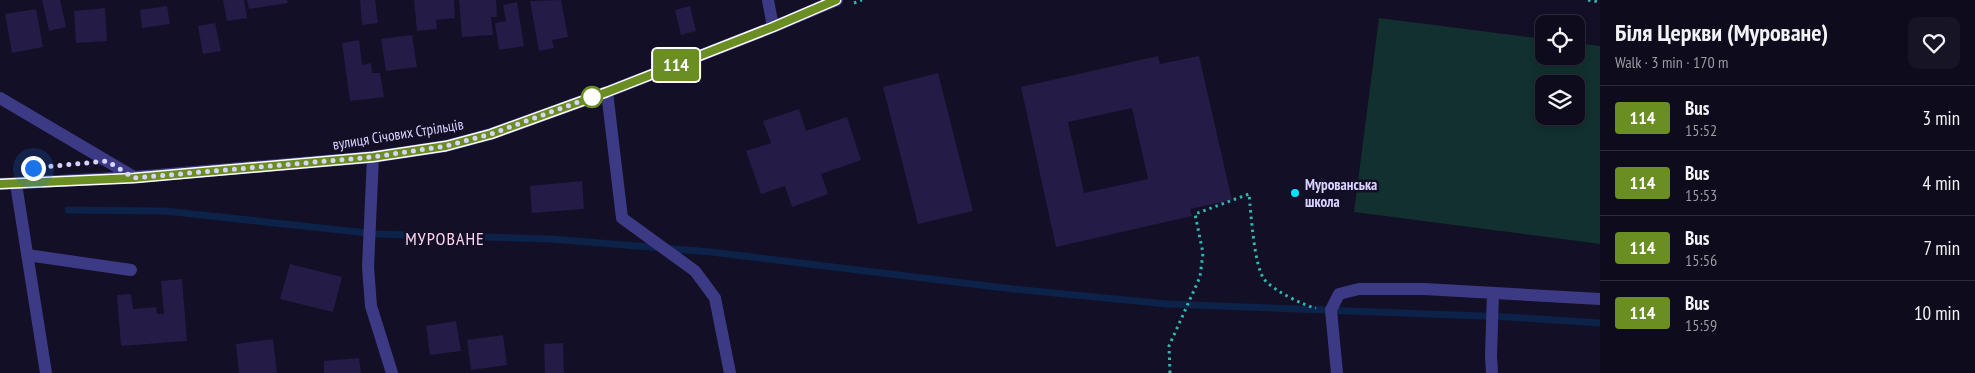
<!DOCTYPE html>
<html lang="en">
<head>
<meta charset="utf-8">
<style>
  :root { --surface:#0e0b1c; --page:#171425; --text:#f1f3f6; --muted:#9b9ba3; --line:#2e2b3b }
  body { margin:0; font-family:"PT Sans Narrow",sans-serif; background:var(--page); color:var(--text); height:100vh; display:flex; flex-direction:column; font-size:19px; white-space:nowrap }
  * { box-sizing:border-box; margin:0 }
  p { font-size:16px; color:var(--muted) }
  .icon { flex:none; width:28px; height:28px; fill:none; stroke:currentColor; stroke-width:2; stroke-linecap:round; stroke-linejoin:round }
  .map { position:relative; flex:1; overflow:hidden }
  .panel { display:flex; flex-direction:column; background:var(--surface); width:375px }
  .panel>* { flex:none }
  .badge { padding:0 10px; border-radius:4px; font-size:18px; line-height:32px }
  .tools { position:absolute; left:1535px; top:15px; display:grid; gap:10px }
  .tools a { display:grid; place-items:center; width:50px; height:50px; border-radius:10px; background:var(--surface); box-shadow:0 2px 8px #0003,0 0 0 1px var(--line); font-size:25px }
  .you { position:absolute; width:25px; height:25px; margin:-12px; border:4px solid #fff; border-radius:50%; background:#1a73e8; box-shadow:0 0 0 8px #1a73e833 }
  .map>.badge { position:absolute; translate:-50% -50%; box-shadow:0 0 0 2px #fff }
  .round { display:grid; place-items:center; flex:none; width:52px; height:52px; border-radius:10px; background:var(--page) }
  .head { display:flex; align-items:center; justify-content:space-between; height:85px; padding:0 15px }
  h1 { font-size:24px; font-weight:700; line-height:38px }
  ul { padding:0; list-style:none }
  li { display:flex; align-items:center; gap:15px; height:65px; padding:0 15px; border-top:1px solid var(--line) }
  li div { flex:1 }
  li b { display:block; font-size:19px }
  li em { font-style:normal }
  li .badge { min-width:55px; font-weight:700; text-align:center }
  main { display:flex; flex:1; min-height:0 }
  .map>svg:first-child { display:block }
  .green { fill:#12302f; fill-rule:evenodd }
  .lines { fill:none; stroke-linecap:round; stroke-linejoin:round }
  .stream { stroke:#0c2248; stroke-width:7 }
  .building { fill:#241b47; fill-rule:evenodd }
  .path { stroke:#2fb8b0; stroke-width:3; stroke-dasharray:2.5 4; stroke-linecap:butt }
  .minor { stroke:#3d3a85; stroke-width:12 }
  .line-casing { stroke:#fff; stroke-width:11 }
  .line { stroke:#6b8e23; stroke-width:8 }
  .walk { stroke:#d9d4ff; stroke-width:5; stroke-dasharray:0 9 }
  .stop-dot { fill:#fff; stroke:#6b8e23; stroke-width:2.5 }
  .poi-dot { fill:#00e5ff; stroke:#130f26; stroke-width:2 }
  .labels { text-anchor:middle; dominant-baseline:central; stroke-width:5; stroke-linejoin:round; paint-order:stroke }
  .street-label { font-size:15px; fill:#d9d4ff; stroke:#130f26 }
  .poi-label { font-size:15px; font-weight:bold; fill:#d9d4ff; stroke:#130f26; text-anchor:start }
  .quarter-label { font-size:18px; letter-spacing:1px; fill:#ffd6f0; stroke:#130f26 }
</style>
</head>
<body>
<main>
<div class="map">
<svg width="1600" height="373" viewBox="0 0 1600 373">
  <rect width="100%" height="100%" fill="#130f26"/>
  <!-- green -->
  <path class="green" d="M1379 18 1544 39V56H1576V43L1600 46V244L1354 212ZM1544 84H1576V116H1544Z"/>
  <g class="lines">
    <!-- stream -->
    <path class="stream" d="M68 210 165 211 377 234 551 239 711 252 1013 289 1167 304 1508 317 1600 323"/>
  </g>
  <!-- building -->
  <path class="building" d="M42 0H60L66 27 49 31Z
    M223 0H244L247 18 227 21Z
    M247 0H287L288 3 249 9Z
    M360 0H375L378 23 362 25Z
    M414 0H454L455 18 436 20 437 29 417 31Z
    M459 0H496L497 17H491L493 35 462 37Z
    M561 0 568 37 552 40 554 48 539 51 530 1Z
    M517 2 524 46 499 50 495 23 506 21 503 5Z
    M167 6 170 24 142 28 140 10Z
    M690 6 696 31 681 35 675 10Z
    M105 8 107 41 76 43 74 11Z
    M36 9 43 47 12 53 5 14Z
    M215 23 221 51 203 54 198 26Z
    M412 35 417 67 386 71 381 39Z
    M359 40 362 65 371 63 372 73H380L384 97 350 101 342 43Z
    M1158 56 1160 64 1199 56 1232 200 1190 209 1192 216 1056 247 1021 87ZM1132 108 1148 179 1084 193 1068 122Z
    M938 73 973 211 918 224 883 87Z
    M799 109 806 131 847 117 861 160 821 174 828 194 792 207 785 186 761 194 746 151 771 143 763 121Z
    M582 181 584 209 532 213 530 186Z
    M290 264 342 277 333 312 280 299Z
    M182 279 187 341 121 346 117 295 131 294 133 309 156 307 157 314H164L161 281Z
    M456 321 461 351 430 355 426 326Z
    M503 335 507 365 471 370 467 340Z
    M273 339 277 373H239L236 344Z
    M563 343 564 373H545L544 344Z
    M359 358 361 373H324V361Z"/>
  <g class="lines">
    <!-- path -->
    <path class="path" d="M1588 0 1600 2
      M854 3 862 0
      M1170 373 1169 346 1200 277 1203 253 1195 214 1249 194C1251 213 1254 265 1264 279 1271 289 1304 306 1316 308"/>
    <!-- minor -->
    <path class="minor" d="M768 0 773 27
      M607 92 622 218 695 271 715 298 730 373
      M0 98 134 177
      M373 157 368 267 371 306 392 373
      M0 184 134 177 373 157 446 146 491 134 607 92 773 27 837 0
      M16 184 46 373
      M27 255 131 270
      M1337 373 1331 310 1339 294 1359 289H1424L1600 299
      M1492 373 1491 356 1493 293"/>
  </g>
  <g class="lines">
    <defs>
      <path id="line" d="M0 184 134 178 373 157 446 146 491 134 607 92 773 27 836 0"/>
    </defs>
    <!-- line casing -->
    <use href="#line" class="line-casing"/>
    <!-- line -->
    <use href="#line" class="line"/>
    <!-- walk -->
    <path class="walk" d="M33 168 107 161 134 178 373 157 446 146 491 134 592 97"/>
  </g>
  <!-- markers -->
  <circle class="stop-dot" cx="592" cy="97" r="10"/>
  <circle class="poi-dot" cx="1295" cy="193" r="5"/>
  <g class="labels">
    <!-- street labels -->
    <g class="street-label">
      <text transform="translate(398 134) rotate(-9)">вулиця Січових Стрільців</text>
    </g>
    <!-- poi labels -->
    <g class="poi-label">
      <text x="1305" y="184">Мурованська<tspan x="1305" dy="17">школа</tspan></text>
    </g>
    <!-- quarter labels -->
    <g class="quarter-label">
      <text x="445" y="238">МУРОВАНЕ</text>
    </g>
  </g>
</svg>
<div class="tools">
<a><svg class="icon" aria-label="locate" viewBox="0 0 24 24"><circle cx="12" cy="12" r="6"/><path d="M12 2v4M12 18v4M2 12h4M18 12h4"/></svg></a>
<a><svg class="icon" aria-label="layers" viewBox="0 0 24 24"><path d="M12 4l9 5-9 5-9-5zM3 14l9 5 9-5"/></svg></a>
</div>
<div class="you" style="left:33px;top:168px"></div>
<b class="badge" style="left:676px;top:65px;background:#6b8e23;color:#fff">114</b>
</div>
<section class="panel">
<div class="head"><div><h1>Біля Церкви (Муроване)</h1><p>Walk · 3 min · 170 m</p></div><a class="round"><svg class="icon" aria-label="heart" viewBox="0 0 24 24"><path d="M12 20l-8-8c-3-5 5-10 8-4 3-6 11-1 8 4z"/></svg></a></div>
<ul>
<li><span class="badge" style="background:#6b8e23;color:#fff">114</span><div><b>Bus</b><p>15:52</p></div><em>3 min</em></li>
<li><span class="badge" style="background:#6b8e23;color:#fff">114</span><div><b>Bus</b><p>15:53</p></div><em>4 min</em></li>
<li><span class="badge" style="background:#6b8e23;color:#fff">114</span><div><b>Bus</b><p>15:56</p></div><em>7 min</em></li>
<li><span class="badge" style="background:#6b8e23;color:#fff">114</span><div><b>Bus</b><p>15:59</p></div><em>10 min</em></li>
</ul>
</section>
</main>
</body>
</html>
